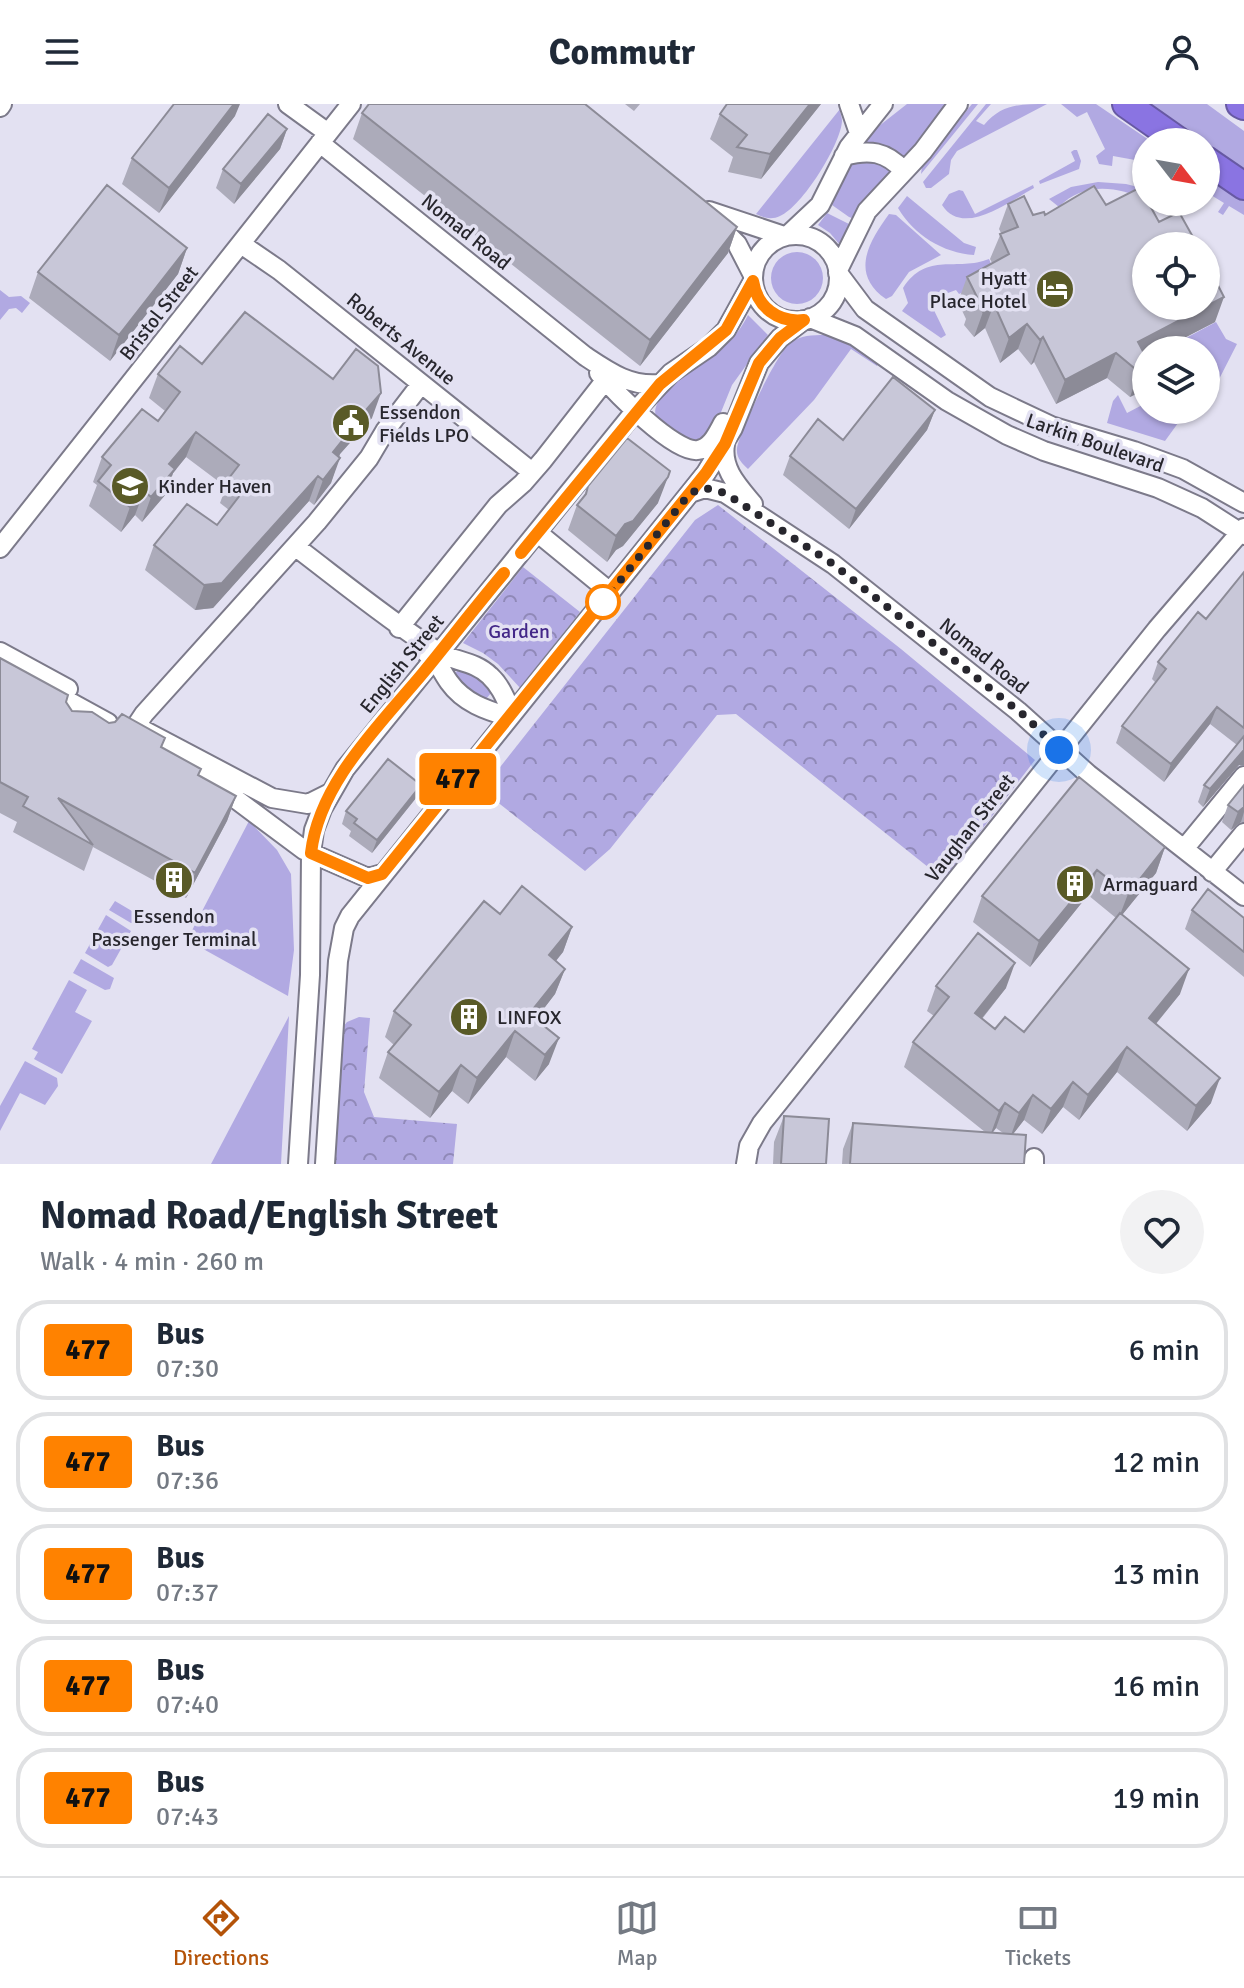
<!DOCTYPE html>
<html lang="en">
<head>
<meta charset="utf-8">
<style>
  :root { --surface:#fff; --page:#f2f2f3; --text:#1f2937; --muted:#747a83; --line:#e0e1e3; --accent:#b45309 }
  body { margin:0; font-family:Signika,sans-serif; background:var(--page); color:var(--text); height:100vh; display:flex; flex-direction:column; font-size:30px; white-space:nowrap }
  * { box-sizing:border-box; margin:0 }
  p { font-size:26px; color:var(--muted) }
  .icon { flex:none; width:44px; height:44px; fill:none; stroke:currentColor; stroke-width:2; stroke-linecap:round; stroke-linejoin:round }
  .map { position:relative; height:1060px; overflow:hidden }
  .panel { display:flex; flex-direction:column; background:var(--surface); flex:1 }
  .panel>* { flex:none }
  .badge { padding:0 16px; border-radius:6px; font-size:28px; line-height:52px }
  .needle { width:52px; rotate:121deg }
  .fabs { position:absolute; left:1132px; top:24px; display:grid; gap:16px }
  .fabs a { display:grid; place-items:center; width:88px; height:88px; border-radius:50%; background:var(--surface); box-shadow:0 2px 6px #0004; font-size:40px }
  .you { position:absolute; width:40px; height:40px; margin:-20px; border:6px solid #fff; border-radius:50%; background:#1a73e8; box-shadow:0 0 0 12px #1a73e833 }
  .map>.badge { position:absolute; translate:-50% -50%; box-shadow:0 0 0 4px #fff }
  .round { display:grid; place-items:center; flex:none; width:84px; height:84px; border-radius:42px; background:var(--page) }
  .head { display:flex; align-items:center; justify-content:space-between; height:136px; padding:0 40px }
  h1 { font-size:38px; font-weight:700; line-height:60px }
  ul { padding:0; list-style:none }
  li { display:flex; align-items:center; gap:24px; height:100px; margin:0 16px 12px; padding:0 24px; border:4px solid var(--line); border-radius:32px }
  li div { flex:1 }
  li b { display:block; font-size:30px }
  li em { font-style:normal }
  li .badge { min-width:88px; font-weight:700; text-align:center }
  header { display:flex; justify-content:space-between; align-items:center; height:104px; padding:0 40px; background:var(--surface); font-size:36px; font-weight:700 }
  .tab-bar { display:flex; justify-content:space-around; align-items:center; height:112px; border-top:2px solid var(--line); background:var(--surface); font-size:22px; color:var(--muted) }
  .tab-bar a { display:grid; justify-items:center; gap:4px }
  .tab-bar .on { color:var(--accent) }
  .map>svg:first-child { display:block }
  .green { fill:#b1a9e2 }
  .park { fill:url(#park-crowns) }
  .lines { fill:none; stroke-linecap:round; stroke-linejoin:round }
  .minor-casing { stroke:#7c7a8a; stroke-width:22 }
  .highway-casing { stroke:#6759a3; stroke-width:30 }
  .minor { stroke:#fff; stroke-width:18 }
  .highway { stroke:#8a74e2; stroke-width:26 }
  .wall { fill:#acabba; fill-rule:evenodd }
  .shaded-wall { fill:#8c8b97 }
  .building { fill:#c8c7d8; stroke:#8c8b97; stroke-width:2 }
  .line-casing { stroke:#fff; stroke-width:18 }
  .line { stroke:#ff8200; stroke-width:12 }
  .walk { stroke:#27262d; stroke-width:8; stroke-dasharray:0 14.4 }
  .stop-dot { fill:#fff; stroke:#ff8200; stroke-width:4 }
  .labels { text-anchor:middle; dominant-baseline:central; stroke-width:7; stroke-linejoin:round; paint-order:stroke }
  .street-label { font-size:20px; fill:#27262d; stroke:#e3e1f2 }
  .poi-label { font-size:20px; fill:#27262d; stroke:#e3e1f2; text-anchor:start }
  .park-label { font-size:20px; fill:#432788; stroke:#e3e1f2 }
</style>
</head>
<body>
<header><svg class="icon" aria-label="menu" viewBox="0 0 24 24"><path d="M4 6h16M4 12h16M4 18h16"/></svg>Commutr<svg class="icon" aria-label="person" viewBox="0 0 24 24"><circle cx="12" cy="8" r="4"/><path d="M4 21q1-7 8-7t8 7"/></svg></header>
<div class="map">
<svg width="1244" height="1060" viewBox="0 0 1244 1060">
  <defs>
    <pattern id="park-crowns" width="20" height="18" patternUnits="userSpaceOnUse" patternTransform="scale(2)"><rect width="20" height="18" fill="#b1a9e2"/><path d="M2 6a3 3 0 1 1 6 0M12 15a3 3 0 1 1 6 0" fill="none" stroke="#9089b8"/></pattern>
  </defs>
  <rect width="100%" height="100%" fill="#e3e1f2"/>
  <!-- green -->
  <path class="green" d="M907 0H946L902 57 863 40 879 22Z
    M972 0H978L921 70 922 62Z
    M986 0H991L976 17 984 21C1002 0 1019 0 1047 0L957 47 951 56 949 70 931 84H926L923 78Z
    M1061 0H1096L1149 36 1146 38V58L1113 52 1112 62 1099 60 1096 52 1105 45 1087 8 1077 13Z
    M1149 0H1207L1244 27V66Z
    M840 5C840 9 842 13 842 17 841 40 802 103 780 112 772 116 764 114 756 110Z
    M1074 46H1077L1081 57 1079 65 1040 80 1039 77 1075 57 1071 48Z
    M871 52 893 66 867 92 852 114 849 113 832 101 851 58Z
    M1206 71 1244 95V111L1229 102 1223 111 1218 108 1224 99 1206 88Z
    M1098 78 1126 80 1146 85V96C1117 82 1083 78 1059 103L1049 95 1071 83Z
    M1033 81 1034 84C1010 97 963 134 942 101L949 90 959 86 963 87 975 110Z
    M907 92 964 139 976 143 974 151C943 149 914 131 898 104Z
    M827 109 849 120 840 141 830 129 818 121Z
    M889 110 896 111 941 151 909 168 892 192 886 195C850 170 868 139 889 110Z
    M771 174a26 26 0 1 1 52 0a26 26 0 1 1-52 0Z
    M989 155 997 173 959 190 956 186 929 196 946 231 941 234 902 207 908 199 903 184C927 147 957 168 989 155Z
    M0 186 9 193 21 192 30 199 22 209 16 204 9 205 0 216Z
    M748 211 768 231 732 281 715 323 706 336 689 339 656 314C648 287 707 258 724 242 734 234 742 223 748 211Z
    M1216 218 1226 235 1237 240 1214 285 1206 287V273L1211 270 1206 260V246H1193L1186 234Z
    M825 231 853 240 878 258 877 262 851 245 814 296 748 365C742 359 736 354 737 344 741 325 776 251 790 239 801 231 812 231 825 231Z
    M1118 291 1127 309 1146 299V306L1186 308 1165 337 1107 319 1113 297Z
    M462 561 494 585 483 599 452 573Z
    M249 717 277 746 291 770 294 846 288 892 187 836Z
    M115 797 137 810 136 818 131 819 109 806Z
    M106 811 131 827 112 861 108 863 85 849Z
    M81 855 114 874 110 885 105 886 73 869Z
    M69 876 87 886 75 908 92 917 62 970 34 955 38 948 32 945Z
    M289 912 281 1060H211Z
    M25 957 57 974 58 982 45 1001 20 989 0 1027V1002Z"/>
  <!-- park -->
  <path class="park" d="M718 401 901 545 1035 656 947 771 933 767 736 610 717 611 610 745 585 767 482 686 695 416Z
    M523 463 580 508 523 580 521 585 498 560 483 549 463 539Z
    M359 913 370 914 364 988 374 1013 457 1020 453 1060H332L342 924 347 918Z"/>
  <g class="lines">
    <defs>
      <path id="minor" d="M288 0 328 29
        M849 0 859 29
        M0 3 2 0
        M320 39 585 252C609 268 630 283 660 280
        M844 52C869 45 886 47 904 67
        M709 107 784 132
        M715 118 737 140 753 171
        M753 174a43 43 0 1 1 86 0a43 43 0 1 1-86 0Z
        M787 132 820 101 849 43 883 0
        M241 140 279 166 532 368
        M838 166 867 107 923 47 958 0
        M838 169 865 205 990 293 1051 322 1134 347 1183 365 1244 399
        M810 214 855 232 947 297 1007 331 1044 347 1158 384 1202 404 1244 431
        M599 269C614 287 675 350 698 346 711 344 717 330 723 319
        M725 340C721 365 738 382 753 400
        M690 389 705 384 725 389 833 460 1018 607 1088 670 1244 792
        M538 429 610 488
        M296 443C342 478 386 514 435 546 452 558 474 556 490 572 501 582 506 596 512 609
        M0 444 351 0
        M399 524 498 401 523 379 543 356 611 269
        M0 548 68 585
        M426 549C438 556 441 567 449 578 464 599 486 606 509 613
        M46 585 108 619
        M143 626 272 694 308 700 330 689
        M130 631 144 610 317 418 369 354 385 327 421 280
        M179 659 229 690 304 746 368 774 382 770
        M1184 745 1244 672
        M1212 768 1244 729
        M298 1060 310 871 311 749 314 726 322 705 345 665 636 306 671 269 709 243 726 226 753 177
        M325 1060 338 857 344 824 350 812 706 369 733 324 759 259 780 234 804 216
        M746 1060 749 1042 762 1019 1157 525 1244 424
        M1034 1060V1054"/>
      <path id="highway" d="M1126 0 1180 38
        M1240 0 1244 2
        M1206 56 1244 82"/>
    </defs>
    <!-- minor casing -->
    <use href="#minor" class="minor-casing"/>
    <!-- highway casing -->
    <use href="#highway" class="highway-casing"/>
    <!-- minor -->
    <use href="#minor" class="minor"/>
    <!-- highway -->
    <use href="#highway" class="highway"/>
  </g>
  <!-- wall -->
  <path class="wall" d="M625 0H640L634 7Z
    M727 0H821L761 75 728 68 733 53 710 35 720 10Z
    M362 9 737 123 728 149 640 262 353 35Z
    M235 12 159 109 122 80 132 54Z
    M287 25 280 45 234 100 216 84 223 65Z
    M1008 100 1033 111H1045L1106 101 1159 118 1215 218 1161 246H1146L1142 287 1130 293 1107 274 1056 300 1034 258 1031 261 1018 245 1000 259 985 224 974 233 964 221 966 215 958 198 967 173 992 159 990 155 1001 129 999 125Z
    M187 144 178 170 110 257 29 194 38 168Z
    M202 260 372 314 340 350 331 379 314 401 309 397 213 504 195 506 145 466 154 441 217 421 229 406 220 399 226 383 186 353 173 369 166 390 142 418 135 411 121 428 89 402 97 381 93 378 102 353 158 317 165 307 149 294 158 270Z
    M935 306 927 326 849 425 783 371 790 352Z
    M588 382 658 399 623 442 616 446 607 458 568 426 577 401 584 392Z
    M1244 468V662L1239 661 1203 703 1198 698 1204 681 1237 641 1210 620 1164 678 1116 639 1122 622 1156 579 1152 575 1158 558 1206 515Z
    M0 554 66 598 72 607 109 619 161 643 201 665 198 671 236 692 227 717 186 794 93 743 84 767 13 728 17 718 0 709Z
    M1244 681V718H1241L1231 726 1222 718 1228 701Z
    M416 694 372 749 349 732 351 727 342 720 346 707Z
    M1165 743 1156 769 1122 811 1180 890 1156 920 1211 999 1187 1027 1117 968 1079 1016 1063 1003 1042 1030 1024 1016 1013 1030 1024 1060H842L843 1045 853 1019 985 1028 904 963 913 938 934 912 927 907 936 882 1006 884 982 915 995 925 1024 928 1116 814 1088 791 1030 863 973 818 982 792ZM996 1024 1003 1029 993 1028Z
    M1192 806 1244 814V873L1185 825Z
    M500 810 572 823 563 848 556 857 565 865 555 890 535 916 549 960 535 977 506 953 468 1000 452 987 430 1014 379 974 388 948 394 941 385 933 394 907Z
    M784 1012 826 1060H773L774 1038Z"/>
  <!-- shaded-wall -->
  <path class="shaded-wall" d="M234 0H240L235 12 159 109 169 84Z
    M810 0H821L761 75 770 50Z
    M287 25 280 45 234 100 241 80Z
    M737 123 728 149 640 262 650 236Z
    M187 144 178 170 110 257 119 231Z
    M1224 193 1215 218 1161 246H1146V254L1138 238Z
    M994 200 985 224 974 233 983 208Z
    M1027 220 1018 245 1000 259 1009 234Z
    M1043 233 1034 258 1031 261 1040 236Z
    M1116 249 1107 274 1056 300 1065 276Z
    M1146 265V275L1142 287 1130 293 1139 268Z
    M381 289 372 314 340 350 337 357 333 348 344 331Z
    M935 306 927 326 849 425 856 405Z
    M196 328 186 353 173 369 166 390 142 418 151 393 169 360Z
    M340 354 331 379 314 401 323 376Z
    M318 372 309 397 213 504 195 506 204 481Z
    M668 373 658 399 623 442 616 446 607 458 616 432 625 420Z
    M144 387 135 411 121 428 130 403Z
    M1217 603 1210 620 1164 678 1171 660Z
    M1244 646V662L1239 661 1203 703 1210 685Z
    M421 681 416 694 372 749 377 736Z
    M236 692 227 717 186 794 195 769Z
    M1244 703V708L1241 718 1231 726 1238 708Z
    M1165 743 1156 769 1118 816 1128 790Z
    M1097 766 1088 791 1030 863 1039 837Z
    M572 823 563 848 540 876 549 851Z
    M1015 859 1006 884 966 934 975 909Z
    M565 865 555 890 522 933 529 910Z
    M1189 865 1180 890 1140 939 1149 914Z
    M515 927 506 953 468 1000 477 974Z
    M559 934 549 960 535 977 545 951Z
    M1127 943 1117 968 1079 1016 1088 991Z
    M461 961 452 987 430 1014 439 988Z
    M1220 974 1211 999 1187 1027 1196 1002Z
    M1073 978 1063 1003 1042 1030 1051 1005Z
    M1033 991 1024 1016 1010 1034 1019 1009Z
    M1005 999 996 1024 990 1032 999 1007Z"/>
  <!-- building -->
  <path class="building" d="M174 0H234L169 84 132 54Z
    M369 0H585L737 123 650 236 362 9Z
    M727 0H810L770 50 737 43 747 31 720 10Z
    M268 10 287 25 241 80 223 65Z
    M107 81 187 144 119 231 38 168Z
    M1094 82 1106 101 1141 83 1146 93V98H1148L1159 118 1179 108 1198 142H1146V202H1206V158L1224 193 1138 238 1146 253V265L1139 268 1116 249 1065 276 1043 233 1040 236 1027 220 1009 234 994 200 983 208 973 196 977 193 967 173 1009 150 1000 130 1018 123 1008 100 1024 92 1033 111 1044 108 1045 111Z
    M245 208 333 275 356 245 378 262 381 289 344 331 346 332 333 348 340 354 323 376 318 372 222 479 204 481 154 441 187 400 217 421 244 386 229 374 239 361 196 328 169 360 175 365 151 393 144 387 130 403 98 377 111 361 102 353 142 305 158 317 180 288 158 270 180 242 202 260Z
    M893 273 935 306 856 405 790 352 818 315 843 336Z
    M627 334 670 367 668 373 633 417 625 420 616 432 577 401 586 390 588 382Z
    M1244 468V624L1217 603 1171 660 1122 622 1166 565 1158 558 1198 508 1206 515Z
    M0 554 68 591 66 598 72 607 92 608 109 619 115 618 122 610 165 634 161 643 201 665 198 671 236 692 195 769 58 694 93 741 23 702 28 693 0 678Z
    M1244 632V646L1210 685 1204 681Z
    M388 655 421 681 377 736 354 719 357 715 346 707Z
    M1079 673 1165 743 1128 790 1097 766 1039 837 982 792Z
    M1244 681V703L1238 708 1228 701Z
    M522 782 572 823 549 851 565 865 529 910 559 934 545 951 515 927 477 974 461 961 439 988 388 948 411 921 394 907 484 797 500 810Z
    M1208 785 1244 814V848L1192 806Z
    M1120 809 1189 865 1149 914 1220 974 1196 1002 1127 943 1088 991 1073 978 1051 1005 1033 991 1019 1009 1005 999 999 1007 913 938 949 893 936 882 978 829 1015 859 975 909 995 925 1005 913 1024 928Z
    M784 1012 829 1015 826 1060H781Z
    M853 1019 1026 1031 1024 1060H850Z"/>
  <g class="lines">
    <defs>
      <path id="line" d="M504 469C476 502 450 536 423 569 379 622 319 679 311 749L368 774 382 770 706 369 725 340 759 259 780 234 804 216C778 219 757 203 753 177L726 226 660 280 521 449"/>
    </defs>
    <!-- line casing -->
    <use href="#line" class="line-casing"/>
    <!-- line -->
    <use href="#line" class="line"/>
    <!-- walk -->
    <path class="walk" d="M603 498 690 389 705 384 725 389 833 460 1026 613 1059 646"/>
  </g>
  <!-- icons -->
  <defs>
    <symbol id="hotel-disc" viewBox="-11 -11 22 22"><circle r="9.5" fill="#595a27" stroke="#e3e1f2"/><path d="M-6-4.5h1.5V1H6V5H4.5V3h-9V5H-6ZM-4 0a1.8 1.8 0 1 1 3.6 0ZM.5 0V-2.5h3Q6-2.5 6 0Z" fill="#fff"/></symbol>
    <symbol id="civic-disc" viewBox="-11 -11 22 22"><circle r="9.5" fill="#595a27" stroke="#e3e1f2"/><path d="M-.6-6.5H3V-4.5H.6V-3L4-1V1h2V6H-6V1h2V-1L-.6-3ZM-1.2 2.5V6h2.4V2.5Z" fill="#fff"/></symbol>
    <symbol id="school-disc" viewBox="-11 -11 22 22"><circle r="9.5" fill="#595a27" stroke="#e3e1f2"/><path d="M0-5L7-2L0 1L-7-2ZM-4 1L0 2.5L4 1V4Q0 6-4 4Z" fill="#fff"/></symbol>
    <symbol id="building-disc" viewBox="-11 -11 22 22"><circle r="9.5" fill="#595a27" stroke="#e3e1f2"/><path d="M-4-6H4V6H1V3H-1V6H-4ZM-2.5-4.3h1.7v1.8h-1.7ZM.8-4.3h1.7v1.8H.8ZM-2.5-1h1.7V.8h-1.7ZM.8-1h1.7V.8H.8Z" fill="#fff"/></symbol>
  </defs>
  <g fill-rule="evenodd">
    <use href="#hotel-disc" x="1033" y="163" width="44" height="44"/>
    <use href="#civic-disc" x="329" y="297" width="44" height="44"/>
    <use href="#school-disc" x="108" y="360" width="44" height="44"/>
    <use href="#building-disc" x="152" y="754" width="44" height="44"/>
    <use href="#building-disc" x="1053" y="758" width="44" height="44"/>
    <use href="#building-disc" x="447" y="891" width="44" height="44"/>
  </g>
  <!-- markers -->
  <circle class="stop-dot" cx="603" cy="498" r="16"/>
  <g class="labels">
    <!-- street labels -->
    <g class="street-label">
      <text transform="translate(466 128) rotate(39)">Nomad Road</text>
      <text transform="translate(159 209) rotate(-52)">Bristol Street</text>
      <text transform="translate(401 235) rotate(39)">Roberts Avenue</text>
      <text transform="translate(1095 339) rotate(19)">Larkin Boulevard</text>
      <text transform="translate(984 552) rotate(39)">Nomad Road</text>
      <text transform="translate(402 560) rotate(-51)">English Street</text>
      <text transform="translate(970 724) rotate(-52)">Vaughan Street</text>
    </g>
    <!-- poi labels -->
    <g class="poi-label">
      <text x="1027" y="174" text-anchor="end">Hyatt<tspan x="1027" dy="23">Place Hotel</tspan></text>
      <text x="379" y="308">Essendon<tspan x="379" dy="23">Fields LPO</tspan></text>
      <text x="158" y="382">Kinder Haven</text>
      <text x="1103" y="780">Armaguard</text>
      <text x="174" y="812" text-anchor="middle">Essendon<tspan x="174" dy="23">Passenger Terminal</tspan></text>
      <text x="497" y="913">LINFOX</text>
    </g>
    <!-- park labels -->
    <g class="park-label">
      <text x="519" y="527">Garden</text>
    </g>
  </g>
</svg>
<div class="fabs">
<a><svg class="needle" viewBox="-14 -14 28 28"><path d="M0-13l5 13h-10z" fill="#e53935"/><path d="M0 13l5-13h-10z" fill="#747a83"/></svg></a>
<a><svg class="icon" aria-label="locate" viewBox="0 0 24 24"><circle cx="12" cy="12" r="6"/><path d="M12 2v4M12 18v4M2 12h4M18 12h4"/></svg></a>
<a><svg class="icon" aria-label="layers" viewBox="0 0 24 24"><path d="M12 4l9 5-9 5-9-5zM3 14l9 5 9-5"/></svg></a>
</div>
<div class="you" style="left:1059px;top:646px"></div>
<b class="badge" style="left:458px;top:675px;background:#ff8200;color:#111">477</b>
</div>
<section class="panel">
<div class="head"><div><h1>Nomad Road/English Street</h1><p>Walk · 4 min · 260 m</p></div><a class="round"><svg class="icon" aria-label="heart" viewBox="0 0 24 24"><path d="M12 20l-8-8c-3-5 5-10 8-4 3-6 11-1 8 4z"/></svg></a></div>
<ul>
<li><span class="badge" style="background:#ff8200;color:#111">477</span><div><b>Bus</b><p>07:30</p></div><em>6 min</em></li>
<li><span class="badge" style="background:#ff8200;color:#111">477</span><div><b>Bus</b><p>07:36</p></div><em>12 min</em></li>
<li><span class="badge" style="background:#ff8200;color:#111">477</span><div><b>Bus</b><p>07:37</p></div><em>13 min</em></li>
<li><span class="badge" style="background:#ff8200;color:#111">477</span><div><b>Bus</b><p>07:40</p></div><em>16 min</em></li>
<li><span class="badge" style="background:#ff8200;color:#111">477</span><div><b>Bus</b><p>07:43</p></div><em>19 min</em></li>
</ul>
</section>
<nav class="tab-bar">
<a class="on"><svg class="icon" aria-label="directions" viewBox="0 0 24 24"><path d="M12 3l9 9-9 9-9-9zM9 14v-3h6M13 9l2 2-2 2"/></svg>Directions</a>
<a><svg class="icon" aria-label="map" viewBox="0 0 24 24"><path d="M3 6l6-2 6 2 6-2v14l-6 2-6-2-6 2zM9 4v14M15 6v14"/></svg>Map</a>
<a><svg class="icon" aria-label="tickets" viewBox="0 0 24 24"><path d="M3 7h18v10H3zM15 7v10"/></svg>Tickets</a>
</nav>
</body>
</html>
